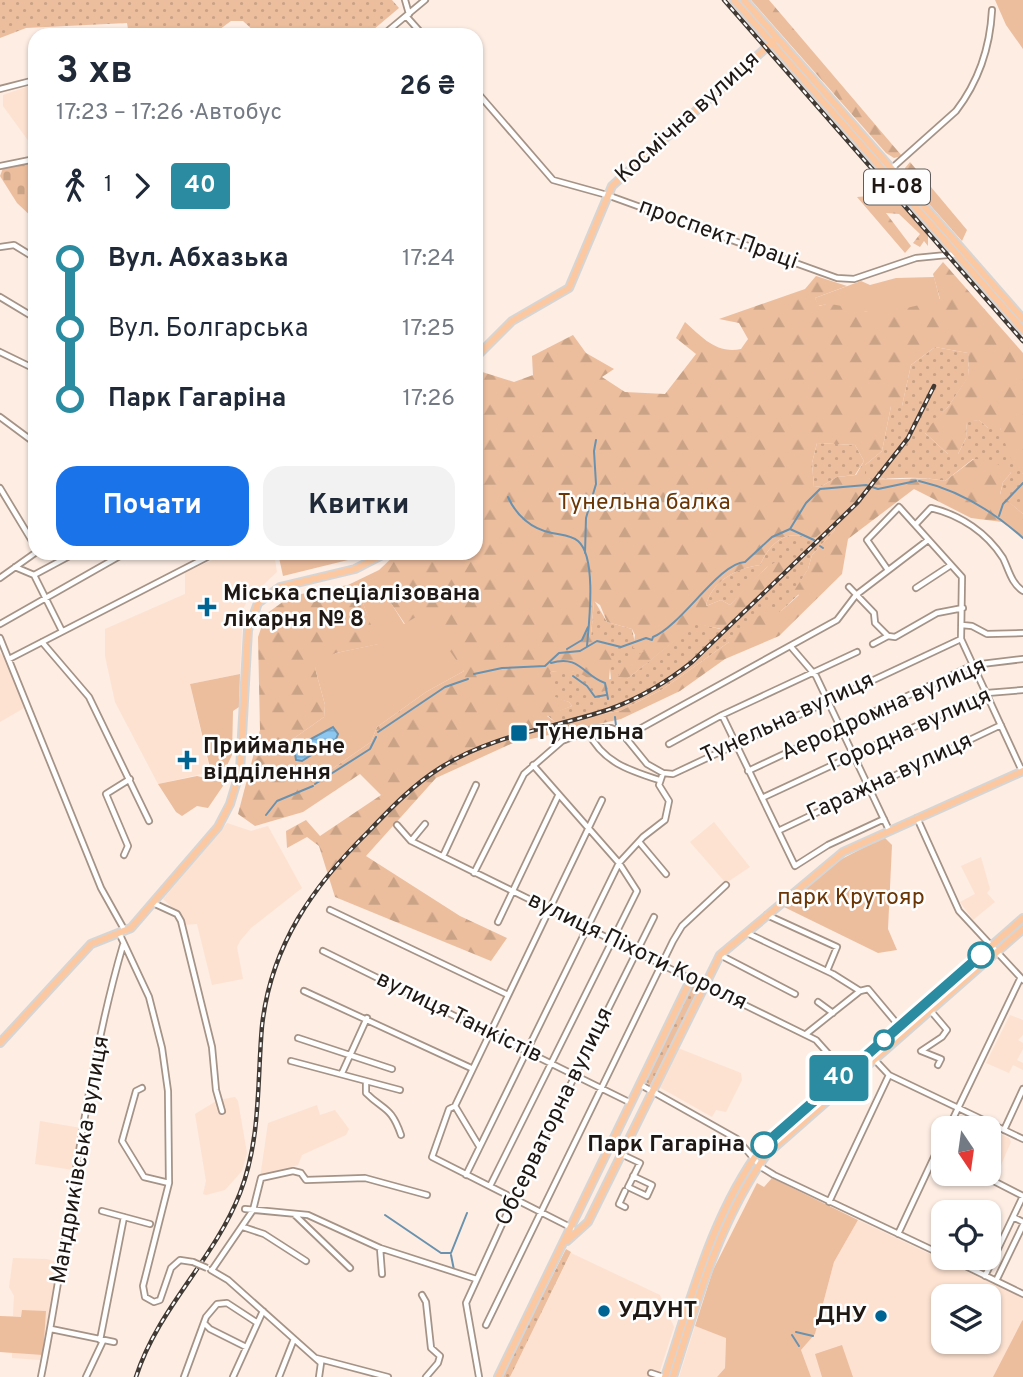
<!DOCTYPE html>
<html lang="uk">
<head>
<meta charset="utf-8">
<style>
  :root { --surface:#fff; --page:#f2f2f3; --text:#1f2937; --muted:#747a83; --accent:#1a73e8 }
  body { margin:0; font-family:Overpass,sans-serif; background:var(--page); color:var(--text); height:100vh; display:flex; flex-direction:column; font-size:26px; white-space:nowrap }
  * { box-sizing:border-box; margin:0 }
  p { font-size:23px; color:var(--muted) }
  .icon { flex:none; width:38px; height:38px; fill:none; stroke:currentColor; stroke-width:2; stroke-linecap:round; stroke-linejoin:round }
  .map { position:relative; flex:1; overflow:hidden }
  .panel { position:absolute; left:28px; top:28px; width:455px; height:532px; display:flex; flex-direction:column; background:var(--surface); border-radius:21px; box-shadow:0 2px 5px #0004 }
  .panel>* { flex:none }
  .badge { padding:0 14px; border-radius:5px; font-size:24px; line-height:46px }
  .needle { width:46px; rotate:167deg }
  .fabs { position:absolute; left:931px; top:1116px; display:grid; gap:14px }
  .fabs a { display:grid; place-items:center; width:70px; height:70px; border-radius:14px; background:var(--surface); box-shadow:0 2px 5px #0004; font-size:35px }
  .map>.badge { position:absolute; translate:-50% -50%; box-shadow:0 0 0 4px #fff }
  .legs { display:flex; align-items:center; gap:10px; height:77px; padding:0 28px; font-size:23px }
  .legs p { margin-inline-start:auto }
  .head { display:flex; align-items:center; justify-content:space-between; height:119px; padding:0 28px }
  h1 { font-size:38px; font-weight:700; line-height:52px }
  .action { display:flex; gap:14px; margin-top:auto; padding:14px 28px }
  .action a { flex:1; height:80px; border-radius:21px; background:var(--accent); color:#fff; font-size:28px; font-weight:700; line-height:80px; text-align:center }
  .action a+a { background:var(--page); color:var(--text) }
  ul { padding:0 28px; list-style:none }
  li { display:flex; align-items:center; gap:24px; height:70px; font-size:26px }
  li i { display:grid; place-items:center; width:10px; height:100%; margin:0 9px; background:currentColor }
  li i::after { content:''; width:18px; height:18px; margin:-9px; border:5px solid; border-radius:50%; background:var(--surface) }
  li p { margin-inline-start:auto }
  li:first-child i { background:linear-gradient(#0000 50%,currentColor 0) }
  li:last-child i { background:linear-gradient(currentColor 50%,#0000 0) }
  .map>svg:first-child { display:block }
  .built { fill:#fde2d1; fill-rule:evenodd }
  .grass { fill:url(#grass-dots) }
  .forest { fill:url(#forest-firs); fill-rule:evenodd }
  .cemetery { fill:url(#cemetery-stones) }
  .green { fill:#ecbe9e }
  .water { fill:url(#water-rules); stroke:#6a92ae; stroke-width:2 }
  .lines { fill:none; stroke-linecap:round; stroke-linejoin:round }
  .stream { stroke:#6a92ae; stroke-width:2 }
  .minor-casing { stroke:#a59387; stroke-width:8 }
  .major-casing { stroke:#d6d5d5; stroke-width:10 }
  .minor { stroke:#fff; stroke-width:4.5 }
  .major { stroke:#fbc8a2; stroke-width:6 }
  .rail-casing { stroke:#413934; stroke-width:4.5 }
  .rail { stroke:#fefefe; stroke-width:2; stroke-dasharray:5; stroke-linecap:butt }
  .minor-bridge-casing { stroke:#a59387; stroke-width:8; stroke-linecap:butt }
  .minor-bridge { stroke:#fff; stroke-width:4.5 }
  .line-1-casing { stroke:#fff; stroke-width:16 }
  .line-1 { stroke:#2b8ba1; stroke-width:10 }
  .poi-dot { fill:#006493; stroke:#fefefe; stroke-width:2.5 }
  .stop-1-dot { fill:#fff; stroke:#2b8ba1; stroke-width:3.5 }
  .labels { text-anchor:middle; dominant-baseline:central; stroke-width:5; stroke-linejoin:round; paint-order:stroke }
  .shield { fill:#fefefe; stroke:#615c5a; stroke-width:2 }
  .shield-label { font-size:21px; font-weight:bold; fill:#1e1713 }
  .street-label { font-size:23px; fill:#1e1713; stroke:#fefefe }
  .park-label { font-size:23px; fill:#6a3605; stroke:#fefefe }
  .poi-label { font-size:23px; font-weight:bold; fill:#1e1713; stroke:#fefefe; text-anchor:start }
  .stop-label { font-size:23px; font-weight:bold; fill:#1e1713; stroke:#fefefe; text-anchor:end }
</style>
</head>
<body>
<div class="map">
<svg width="1023" height="1377" viewBox="0 0 1023 1377">
  <defs>
    <pattern id="grass-dots" width="8" height="8" patternUnits="userSpaceOnUse" patternTransform="scale(1.75)"><rect width="8" height="8" fill="#ecbe9e"/><path d="M2 2h.1M6 6h.1" fill="none" stroke="#caa387" stroke-width="1.8" stroke-linecap="round"/></pattern>
    <pattern id="forest-firs" width="22" height="20" patternUnits="userSpaceOnUse" patternTransform="scale(1.75)"><rect width="22" height="20" fill="#ecbe9e"/><path d="M5 1l3.5 6h-7zM16 11l3.5 6h-7z" fill="#caa387"/></pattern>
    <pattern id="cemetery-stones" width="16" height="16" patternUnits="userSpaceOnUse" patternTransform="scale(1.75)"><rect width="16" height="16" fill="#ecbe9e"/><path d="M2 7V4a2 2 0 0 1 4 0v3zM10 15v-3a2 2 0 0 1 4 0v3z" fill="#caa387"/></pattern>
    <pattern id="water-rules" width="6" height="5" patternUnits="userSpaceOnUse" patternTransform="scale(1.75)"><rect width="6" height="5" fill="#8bc7f0"/><path d="M0 2.5h6" fill="none" stroke="#78aacd"/></pattern>
  </defs>
  <rect width="100%" height="100%" fill="#fdede3"/>
  <!-- built -->
  <path class="built" d="M35 84V150L3 106V95Z
    M228 553H274L277 572 248 599 243 609 240 674 190 684 210 772 158 784 115 702 105 656V629L185 594V572Z
    M0 653 7 660 24 708 0 722Z
    M714 822 750 867 729 881H724L690 842Z
    M227 823 251 831 268 826 302 888 251 928 240 941 237 947 243 979 212 985 197 924 184 925 182 917 163 899Z
    M981 857 990 889 987 893 995 902 973 920 960 902 975 894 961 866Z
    M1010 1015 1023 1020V1035L1018 1040 1023 1043V1049L1017 1060 1023 1063V1070L1013 1065 1009 1073 986 1063Z
    M678 1048 741 1073 742 1080 726 1112 716 1110 712 1117 659 1087Z
    M235 1097 238 1101 247 1153 242 1171 225 1190 206 1195 203 1194 206 1181 195 1114 218 1100Z
    M317 1105 320 1115 335 1110 349 1129 346 1135 302 1155 298 1165 260 1178 268 1123Z
    M961 1115 1009 1138 1011 1142 998 1172 1002 1174 998 1181 983 1174 994 1169V1134L989 1145V1129H954Z
    M40 1121 81 1128 73 1170 35 1164Z
    M858 1220 1023 1298V1377H811L801 1350 815 1334 834 1262ZM943 1297H989V1342H943Z
    M571 1253 660 1295 674 1327 658 1377H510Z
    M13 1258 47 1259 60 1263 40 1360 12 1358V1353L0 1352V1316H13L14 1296 9 1287Z
    M695 1326 726 1337 725 1368 717 1377H679Z"/>
  <!-- grass -->
  <path class="grass" d="M0 0H392L399 8 367 35H271L265 29 256 33 243 21H231L212 35H129L127 23 26 28 0 38Z
    M935 347 968 353 969 376 948 407 925 433 948 454H958L966 438 967 421 979 420 988 428H1000L1023 474V514L1000 495 1003 482 1011 473 973 459 945 481C918 475 893 479 865 479V465L882 451 891 406H902L911 365Z
    M817 443 855 445 864 461 855 475 837 477 822 486 814 487 812 463Z
    M831 522 835 530 812 555 808 569 795 591 799 594 780 612 729 638V642L663 689 620 711 555 722 547 715 572 706 569 702 552 697 549 672C567 670 581 669 594 682L611 679 607 641 591 637 594 600 607 622 632 629 635 643 645 651 627 679 696 623 720 629 768 566 730 605 721 600 706 606C711 582 736 568 760 565 770 543 788 526 813 541Z
    M694 983 699 989 650 1086 645 1081 689 987Z
    M566 1249 571 1252 510 1377H501Z"/>
  <!-- forest -->
  <path class="forest" d="M751 0H769L902 156 894 158 886 153Z
    M910 162 967 230 962 241 907 179 905 168Z
    M873 165 879 171 878 175 928 234V246L924 241 920 247 913 243 920 234 899 214 886 213 911 246 905 253 857 197 869 196 876 178 872 174Z
    M943 262 1023 353V474L1010 457 1000 428H988L979 420 967 422 966 438 958 454H948L924 432 948 407 969 375 968 353 935 347 911 365 902 406H891L882 451 865 465V478C894 482 916 475 945 481L974 459 991 460 1011 473 1003 482 1000 494 1023 514V537L1002 522 971 518 914 489 848 539 842 574 779 636 725 659 680 691 621 719 513 743 436 778 366 856 460 916 507 938 491 961 335 897 319 846 307 837 287 848 286 831 306 820 320 836 381 795 360 774 303 812 255 826 238 814 260 730 258 637 266 614 291 596 348 585 379 570 397 553H476V370L514 382 533 375 532 356 573 335 586 353 614 369 602 377 625 392 665 394 696 354 676 338 685 322C702 337 716 354 741 349L748 339 739 323 719 319 805 289 816 276 847 286 815 298 819 306 834 302 867 312 940 299 933 274ZM817 443 855 445 864 461 856 475 837 477 822 486 814 487 812 463ZM832 523 835 530 812 555 808 569 794 591 799 595 780 612 767 610 729 638V642L663 689 620 711 555 722 547 716 572 706 569 702 553 696 550 672C574 669 586 672 602 692L608 689 610 668 617 663 610 656 607 641 599 635 591 636 594 601 600 605 607 622 632 629 635 635 633 648 644 651 623 665 618 676 627 679 696 624 722 629 796 558C774 552 744 590 730 605L721 600 706 606C711 582 736 568 760 565 770 543 788 526 812 541ZM374 578 405 624 464 671 426 692 377 727 371 742 313 782 296 769 289 770 279 781 266 766 283 746 324 717 325 705 315 668 336 653 379 644 357 588Z"/>
  <!-- cemetery -->
  <path class="cemetery" d="M35 161V220L17 203 0 176 3 168Z"/>
  <!-- green -->
  <path class="green" d="M995 0H1023V49L1006 25Z
    M934 277 940 300C917 305 892 314 868 312 849 310 838 301 818 306L815 298 861 281 870 285 896 278Z
    M278 553H360L348 560 283 576Z
    M375 577 404 624 423 613 464 671 426 692 377 727 371 742 313 782 295 769 289 770 279 782 266 766 269 751 276 743 283 746 324 717 325 705 315 668 321 659 336 653 378 644 357 587Z
    M240 674 239 707 233 711 232 755 222 776 211 772 190 684Z
    M197 776 225 783 208 808 197 806 182 816 176 812 158 784Z
    M884 837 892 845 888 929 897 950 878 953 782 906 834 863Z
    M772 1178 858 1220 834 1262 815 1334 801 1350 811 1377H717L725 1368 726 1338 695 1326 713 1270 757 1183 764 1187Z
    M22 1310 46 1311 43 1355 0 1352V1316L21 1317Z
    M1023 1320V1377H993L1022 1321Z
    M842 1345 853 1377H822L815 1354Z"/>
  <!-- water -->
  <path class="water" d="M333 727 338 734 336 739 302 761 296 760 294 748Z"/>
  <g class="lines">
    <!-- stream -->
    <path class="stream" d="M919 481C958 490 994 512 1023 538
      M508 497C516 515 531 529 552 533 560 535 571 535 578 541 597 557 589 623 587 646
      M999 516 1003 504 1023 483
      M790 529 814 540
      M820 546 823 548
      M585 553 586 518 596 484 594 451 596 440
      M567 649 582 640 588 627
      M551 663C579 654 584 676 605 683L608 699
      M474 674 502 668 545 666 559 653 580 651 597 641 621 647 646 638 652 640 653 637C682 625 719 563 745 562L772 537 790 529 806 503 820 489 866 485 878 489 916 481
      M573 676 587 686 595 697 606 695
      M615 717 616 726
      M378 732 445 687 468 679
      M619 734 644 764
      M315 784 370 749 376 737
      M266 815 277 801 313 786
      M385 1215 441 1253H451L467 1213
      M451 1255 454 1270
      M796 1332 813 1336
      M792 1335 799 1346"/>
    <defs>
      <path id="minor" d="M405 0 409 14
        M406 16 423 35
        M383 35 425 0
        M0 89 35 80
        M476 91 553 180 607 195 837 278 854 279 916 258 957 254
        M0 166 35 159
        M891 169 956 111C979 81 990 49 992 10
        M0 247 14 245 35 258
        M0 297 35 318
        M0 352 35 369
        M0 417 35 443
        M0 488 35 546
        M916 524 931 508C961 515 987 533 1003 558 1009 570 1011 583 1023 591
        M15 567 34 575
        M888 570 867 540 899 507 962 577 961 639 1022 771
        M34 575 62 631
        M34 575 75 553
        M0 578 35 553
        M849 587 874 613 875 623 888 636
        M916 588 951 565
        M0 624 125 553
        M962 625 972 626 987 634 1023 633
        M0 638 101 888 125 931
        M42 642 89 697 149 821
        M873 644 888 636 895 637 937 613 963 608
        M792 648 816 676 889 830
        M9 659 215 553
        M722 715 795 866 828 845 884 819
        M588 732C603 762 628 770 659 780
        M625 737 837 620 856 595 928 540
        M669 744 722 715 857 652
        M748 771 973 665 1023 659
        M762 798 987 693 1023 690
        M917 818 959 911 1023 980
        M397 825 411 841 693 980
        M778 831 1001 725
        M411 841 425 824
        M640 843 666 874
        M124 855 128 846 106 794 130 779
        M443 856 476 785
        M474 873 524 774 562 741 595 728H611L621 732 647 764 663 773 673 774 961 639
        M153 903 177 914 181 921 212 1047 216 1090 222 1111
        M330 910 506 994
        M767 915 837 947 827 971
        M498 922 558 796
        M747 933 833 974 860 991 868 989 899 1026
        M120 935 149 997 162 1048 168 1091 169 1183 143 1286 145 1297 154 1302 160 1300 171 1268 180 1260 193 1262
        M323 951 631 1103
        M720 955 795 994
        M704 985 816 1040 851 1079
        M304 991 471 1068
        M818 1002 833 1013
        M930 1010 947 1030 942 1037 921 1051 941 1059 938 1065
        M806 1034 860 991
        M298 1038 392 1069
        M874 1059 889 1075 1023 1139
        M291 1061 400 1090
        M342 1073 367 1018
        M366 1083V1093C384 1111 391 1106 401 1135
        M641 1085 737 1139 761 1167 774 1175 943 1255
        M142 1088 136 1091 122 1141 144 1177 169 1183
        M455 1106 449 1109 432 1157 572 1228
        M948 1129 1020 979
        M1004 1130 1023 1089
        M479 1146 455 1106 602 800
        M621 1154 640 1163 628 1187 647 1196 652 1185 633 1176
        M980 1174 1023 1196
        M466 1175 619 863 643 837 665 820 669 801 659 785 663 773
        M490 1186 637 891 619 863 533 765
        M829 1202 889 1075
        M625 1207 619 1204 625 1191
        M245 1209 308 1215 380 1248 476 1279
        M102 1211 150 1224
        M295 1215 350 1268
        M1013 1217 1023 1222
        M243 1227 264 1234 306 1261
        M898 1234 943 1138
        M380 1248 382 1274
        M949 1258 1023 1294
        M211 1270 228 1280 321 1363 319 1377
        M212 1270 253 1210 261 1178 293 1171 301 1173 306 1180 365 1178 427 1195
        M985 1276 1023 1196
        M996 1281 1023 1225
        M422 1295 426 1302 431 1348 440 1356 438 1363 426 1377
        M204 1323 210 1329 246 1347
        M486 1325 673 941 682 926 726 885
        M51 1329 114 1342
        M100 1340 124 1217
        M316 1358 388 1377
        M651 1373 663 1377
        M41 1377C70 1234 82 1086 123 945
        M86 1377 103 1341
        M184 1377 206 1317 217 1304 227 1303 256 1322
        M233 1377 263 1311
        M279 1377 294 1339
        M479 1377 466 1303 515 1196 654 917"/>
      <path id="major" d="M734 0 1023 330
        M744 0 1023 319
        M476 357 512 321 569 288 612 186 777 38
        M0 1043 91 944 131 928 218 827 230 804 240 771 248 630 258 603 280 587 355 569 386 553
        M567 1241 588 1222 720 955 843 852 1023 771
        M498 1377 688 985 693 980 703 985
        M665 1377C691 1299 712 1214 762 1147L1023 918
        M673 1377C697 1301 720 1219 767 1154L1023 929"/>
    </defs>
    <!-- minor casing -->
    <use href="#minor" class="minor-casing"/>
    <!-- major casing -->
    <use href="#major" class="major-casing"/>
    <!-- minor -->
    <use href="#minor" class="minor"/>
    <!-- major -->
    <use href="#major" class="major"/>
    <defs>
      <path id="rail" d="M724 0 1023 341
        M136 1377C158 1308 214 1260 240 1193 261 1139 257 1083 262 1026 271 945 313 886 369 831 391 808 413 785 440 768 493 734 552 729 610 709 640 698 667 682 692 662L857 503 908 438 934 386"/>
    </defs>
    <!-- rail casing -->
    <use href="#rail" class="rail-casing"/>
    <!-- rail -->
    <use href="#rail" class="rail"/>
    <defs>
      <path id="minor-bridge" d="M193 1262 207 1268"/>
    </defs>
    <!-- minor-bridge casing -->
    <use href="#minor-bridge" class="minor-bridge-casing"/>
    <!-- minor-bridge -->
    <use href="#minor-bridge" class="minor-bridge"/>
  </g>
  <g class="lines">
    <defs>
      <path id="line-1" d="M764 1145 981 955"/>
    </defs>
    <!-- line-1 casing -->
    <use href="#line-1" class="line-1-casing"/>
    <!-- line-1 -->
    <use href="#line-1" class="line-1"/>
  </g>
  <!-- markers -->
  <g class="poi-dot">
    <path d="M203.5 596.5h7v7h7v7h-7v7h-7v-7h-7v-7h7z"/>
    <rect x="510" y="724" width="18" height="18" rx="3.5"/>
    <path d="M183.5 749.5h7v7h7v7h-7v7h-7v-7h-7v-7h7z"/>
    <circle cx="604" cy="1311" r="7"/>
    <circle cx="881" cy="1316" r="7"/>
  </g>
  <g class="stop-1-dot">
    <circle cx="981" cy="955" r="12"/>
    <circle cx="884" cy="1040" r="9"/>
    <circle cx="764" cy="1145" r="12"/>
  </g>
  <g class="labels">
    <!-- shield labels -->
    <rect class="shield" x="864" y="169.5" width="66" height="35" rx="5"/>
    <g class="shield-label">
      <text x="897" y="187">Н-08</text>
    </g>
    <!-- street labels -->
    <g class="street-label">
      <text transform="translate(688 118) rotate(-42)">Космічна вулиця</text>
      <text transform="translate(718 235) rotate(20)">проспект Праці</text>
      <text transform="translate(884 710) rotate(-24)">Аеродромна вулиця</text>
      <text transform="translate(788 719) rotate(-25)">Тунельна вулиця</text>
      <text transform="translate(910 731) rotate(-24)">Городна вулиця</text>
      <text transform="translate(890 778) rotate(-25)">Гаражна вулиця</text>
      <text transform="translate(637 952) rotate(26)">вулиця Піхоти Короля</text>
      <text transform="translate(459 1018) rotate(26)">вулиця Танкістів</text>
      <text transform="translate(555 1117) rotate(-64)">Обсерваторна вулиця</text>
      <text transform="translate(81 1160) rotate(-80)">Мандриківська вулиця</text>
    </g>
    <!-- park labels -->
    <g class="park-label">
      <text x="644" y="503">Тунельна балка</text>
      <text x="851" y="898">парк Крутояр</text>
    </g>
    <!-- poi labels -->
    <g class="poi-label">
      <text x="223" y="594">Міська спеціалізована<tspan x="223" dy="26">лікарня № 8</tspan></text>
      <text x="535" y="733">Тунельна</text>
      <text x="203" y="747">Приймальне<tspan x="203" dy="26">відділення</tspan></text>
      <text x="618" y="1311">УДУНТ</text>
      <text x="867" y="1316" text-anchor="end">ДНУ</text>
    </g>
    <!-- stop labels -->
    <g class="stop-label">
      <text x="745" y="1145">Парк Гагаріна</text>
    </g>
  </g>
</svg>
<div class="fabs">
<a><svg class="needle" viewBox="-14 -14 28 28"><path d="M0-13l5 13h-10z" fill="#e53935"/><path d="M0 13l5-13h-10z" fill="#747a83"/></svg></a>
<a><svg class="icon" aria-label="locate" viewBox="0 0 24 24"><circle cx="12" cy="12" r="6"/><path d="M12 2v4M12 18v4M2 12h4M18 12h4"/></svg></a>
<a><svg class="icon" aria-label="layers" viewBox="0 0 24 24"><path d="M12 4l9 5-9 5-9-5zM3 14l9 5 9-5"/></svg></a>
</div>
<b class="badge" style="left:839px;top:1078px;background:#2b8ba1;color:#fff">40</b>
<section class="panel">
<div class="head"><div><h1>3 хв</h1><p>17:23 – 17:26 · Автобус</p></div><b>26 ₴</b></div>
<div class="legs"><svg class="icon" aria-label="walk" viewBox="0 0 24 24"><circle cx="13" cy="4" r="2"/><path d="M13 8l-2 6 4 7M11 14l-3 7M7 12l3-4h3l4 4"/></svg>1<svg class="icon" aria-label="forward" viewBox="0 0 24 24"><path d="M9 5l7 7-7 7"/></svg><b class="badge" style="background:#2b8ba1;color:#fff">40</b></div>
<ul>
<li><i style="color:#2b8ba1"></i><b>Вул. Абхазька</b><p>17:24</p></li>
<li><i style="color:#2b8ba1"></i><span>Вул. Болгарська</span><p>17:25</p></li>
<li><i style="color:#2b8ba1"></i><b>Парк Гагаріна</b><p>17:26</p></li>
</ul>
<div class="action"><a>Почати</a><a>Квитки</a></div>
</section>
</div>
</body>
</html>
